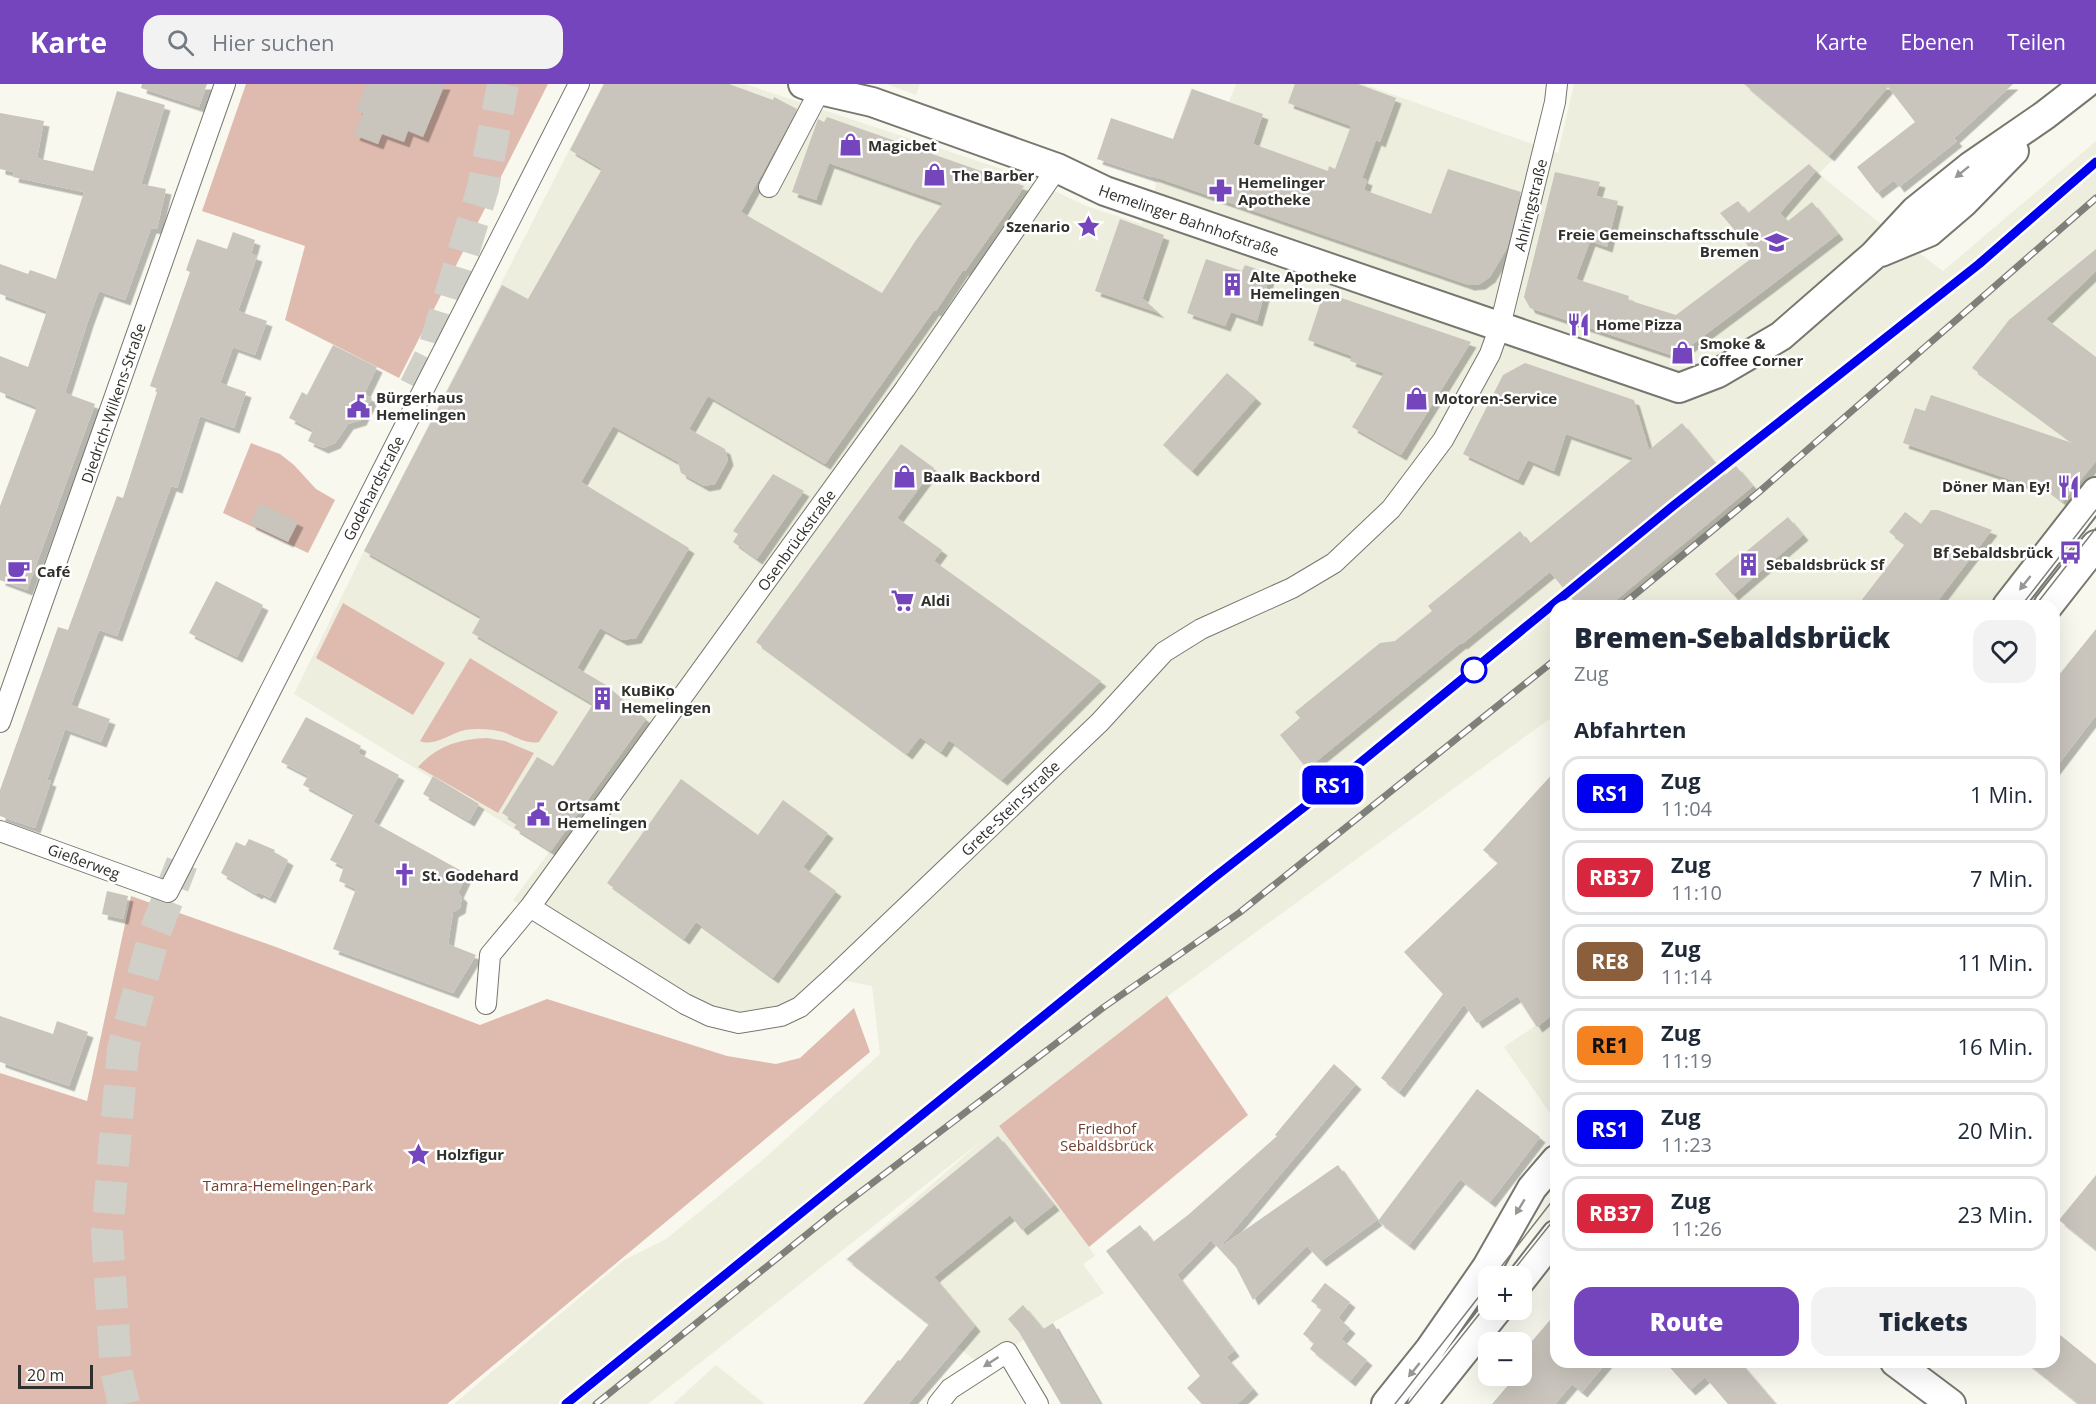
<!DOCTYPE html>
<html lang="de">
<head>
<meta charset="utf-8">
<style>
  :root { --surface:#fff; --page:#f2f2f3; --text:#1f2937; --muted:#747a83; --line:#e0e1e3; --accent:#7445bd }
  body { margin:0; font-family:"Open Sans",sans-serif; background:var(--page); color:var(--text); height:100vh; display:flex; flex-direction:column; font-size:22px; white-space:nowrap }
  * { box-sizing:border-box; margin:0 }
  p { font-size:20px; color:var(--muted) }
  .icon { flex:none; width:33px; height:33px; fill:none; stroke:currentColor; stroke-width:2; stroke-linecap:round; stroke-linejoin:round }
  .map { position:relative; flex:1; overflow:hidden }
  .details { position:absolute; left:1550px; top:516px; width:510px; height:768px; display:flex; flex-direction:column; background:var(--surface); border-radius:18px; box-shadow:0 6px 24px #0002 }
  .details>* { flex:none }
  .badge { padding:0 12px; border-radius:9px; font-size:21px; line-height:39px }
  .buttons { position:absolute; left:1478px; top:1182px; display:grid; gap:12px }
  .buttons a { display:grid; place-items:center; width:54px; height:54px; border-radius:12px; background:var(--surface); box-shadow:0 6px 24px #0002; font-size:30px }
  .scale { position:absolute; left:18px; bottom:15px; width:75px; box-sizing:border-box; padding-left:6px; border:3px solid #2f2f2b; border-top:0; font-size:16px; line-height:21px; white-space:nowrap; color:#2f2f2b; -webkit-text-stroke:4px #fff; paint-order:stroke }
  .map>.badge { position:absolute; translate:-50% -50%; box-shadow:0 0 0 3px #fff }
  h2 { padding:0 24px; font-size:22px; line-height:54px }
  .round { display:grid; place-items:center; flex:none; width:63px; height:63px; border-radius:18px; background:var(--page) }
  .headline { display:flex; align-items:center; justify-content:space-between; height:102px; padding:0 24px }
  h1 { font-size:28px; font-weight:800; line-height:45px }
  .button { display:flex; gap:12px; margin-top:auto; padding:12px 24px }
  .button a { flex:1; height:69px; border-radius:18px; background:var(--accent); color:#fff; font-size:24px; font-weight:800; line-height:69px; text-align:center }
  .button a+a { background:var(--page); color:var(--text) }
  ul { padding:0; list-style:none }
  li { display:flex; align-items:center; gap:18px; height:75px; margin:0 12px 9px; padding:0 12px; border:3px solid var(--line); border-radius:18px }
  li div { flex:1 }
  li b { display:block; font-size:22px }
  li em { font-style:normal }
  li .badge { min-width:66px; font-weight:700; text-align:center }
  header { display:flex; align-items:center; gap:36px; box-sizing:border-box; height:84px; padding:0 30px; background:var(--accent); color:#fff }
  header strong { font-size:28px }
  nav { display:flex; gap:33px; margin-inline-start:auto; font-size:21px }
  .search { width:420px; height:54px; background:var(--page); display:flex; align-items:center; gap:15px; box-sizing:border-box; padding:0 21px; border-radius:18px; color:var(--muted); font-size:22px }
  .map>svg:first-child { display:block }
  .built { fill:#eeeede }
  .green { fill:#dfbbaf }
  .building { fill:#c9c4bc; filter:url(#shadow) }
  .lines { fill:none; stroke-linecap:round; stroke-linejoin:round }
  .primary-tunnel { stroke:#d0d0c8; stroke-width:32; stroke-dasharray:32 16; stroke-linecap:butt }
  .street-casing { stroke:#77776f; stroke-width:22 }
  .secondary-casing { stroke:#77776f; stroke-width:32 }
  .street { stroke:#fff; stroke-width:20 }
  .secondary { stroke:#fff; stroke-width:28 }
  .tram { stroke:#80807a; stroke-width:1.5 }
  .rail-casing { stroke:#80807a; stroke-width:7 }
  .rail { stroke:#fff; stroke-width:4.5; stroke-dasharray:14; stroke-linecap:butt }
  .oneway { fill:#979795 }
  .line-casing { stroke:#fff; stroke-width:14 }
  .line { stroke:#00e; stroke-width:9 }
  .stop-dot { fill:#fff; stroke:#00e; stroke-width:3 }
  .labels { text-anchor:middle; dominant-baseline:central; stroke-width:5; stroke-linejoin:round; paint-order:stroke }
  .poi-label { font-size:15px; font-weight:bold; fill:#2f2f2b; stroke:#fff; text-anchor:start }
  .street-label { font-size:15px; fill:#2f2f2b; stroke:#fff }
  .park-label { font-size:15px; fill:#72402f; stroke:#fff }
</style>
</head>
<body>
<header>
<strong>Karte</strong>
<div class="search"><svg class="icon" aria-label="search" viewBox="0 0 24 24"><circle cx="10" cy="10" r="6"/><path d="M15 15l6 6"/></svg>Hier suchen</div>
<nav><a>Karte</a><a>Ebenen</a><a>Teilen</a></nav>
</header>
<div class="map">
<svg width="2096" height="1320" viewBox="0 0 2096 1320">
  <defs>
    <filter id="shadow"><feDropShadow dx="5.5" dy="5.5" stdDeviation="0" flood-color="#0004"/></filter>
  </defs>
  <rect width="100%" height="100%" fill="#f8f8ef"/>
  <!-- built -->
  <path class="built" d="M603 0H745L1020 91 1089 123 1142 140 1191 4 1229 18 1236 0H1363L1558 69 1574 0H1904L1819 90 1882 141 1943 187 2096 57V404L1995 522H1556L1555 631 1168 912 999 1042 1089 1163 1095 1172 1083 1180 1104 1209 981 1281 845 1176 985 1054 648 1320H454L624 1176 666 1155 758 1080 880 970 872 902 837 895 802 926 733 942 581 863 513 816 550 767 294 610 364 467Z
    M886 0H920L916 11Z
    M1555 751 1556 1033 1554 1035 1504 963 1535 942 1482 862Z
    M716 1281 765 1320H673Z"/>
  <!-- green -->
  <path class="green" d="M246 0H548L399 294 285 236 305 162 202 127Z
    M251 359 280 370 294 381 316 405 335 416 308 469 223 429Z
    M343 519 445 579 413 631 316 574Z
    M470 574 558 628 539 658C528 661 514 652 503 648 492 645 477 644 465 646 451 649 434 663 420 657Z
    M487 654 505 657 534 669 498 729 418 683C437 662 459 655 487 654Z
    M131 812 276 863 480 941 547 915 727 972 776 980 800 974 854 924 870 968 447 1320H0V989L87 1017Z
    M1167 912 1248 1031 1089 1163 999 1042Z"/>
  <!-- building -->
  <path class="building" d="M142 0H207L199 23 141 4Z
    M366 0H445L423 53 408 47 404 58 382 50 378 60 354 51 363 29 356 26Z
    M604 0H729L773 16 774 13 797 25 741 128 882 209 916 156 943 119 829 79 816 116 792 108 818 35 824 38 827 33 1024 102 1018 112 965 187 963 186 936 227 934 226 825 380 708 312 689 345 725 365 728 376 715 400 704 402 681 389 678 378 613 342 581 398 689 464 636 554 622 556 600 544 577 584 606 601 646 635 551 767 514 744 517 739 502 729 537 673 553 682 593 620 472 549 481 533 364 467 502 201 528 215 602 85 570 66Z
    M1295 0H1358L1396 14 1380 58 1376 56 1362 94 1367 96 1364 106 1431 130 1448 85 1521 108 1507 164 1490 193 1480 200 1469 201 1152 92V93L1097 75 1111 34 1173 55 1192 5 1263 30 1253 60 1328 87 1329 82 1335 85 1351 42 1288 19Z
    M1744 0H2013L1954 54 1957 57 1899 103 1894 96 1877 109 1857 83 1915 38 1888 3 1829 72Z
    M117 7 165 21 141 100 166 105 157 145 151 144 125 216 99 207 88 237 65 309 95 320 27 506 0 496V422L37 323 0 308V272L28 283 47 227 0 210V180L28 190 30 186 56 195 84 108 13 93 14 88 0 85V29L44 37 37 74 93 87Z
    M1809 80 1816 87 1780 129 1788 137 1812 118 1838 150 1769 203 1682 268 1671 271 1530 224 1524 213 1555 88 1600 98 1596 112 1618 117 1607 163 1590 157 1576 195 1629 212 1628 216 1676 231 1756 171 1720 129 1738 117 1748 129Z
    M1120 135 1164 151 1143 213 1140 212 1159 229 1095 207Z
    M233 148 255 156 251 170 257 172 238 227 267 237 255 271 233 263 220 299 246 308 234 344 200 332 177 404 171 402 117 552 99 546 71 621 110 635 101 658 65 645 47 696 51 697 35 744 0 732V706L58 543 68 546 117 412 123 414 158 305 150 302 190 188 186 186 197 155 227 165Z
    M2096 165V187L2046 235 2096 273V377L2063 418 2032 394 2029 402 1903 359 1915 324 1925 327 1931 311 2075 360 1972 284 2009 236Z
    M1206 175 1242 187 1245 181 1270 190 1257 237 1231 228 1225 242 1187 229Z
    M1324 208 1471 258 1401 371 1352 343 1384 289 1350 277 1352 272 1308 256Z
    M333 261 377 283 364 310 372 314 361 336 348 340 335 359 323 364 308 357 313 346 289 334 302 308 307 311Z
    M1525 279 1634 316 1649 366 1682 339 1725 391 1736 382 1753 402 1609 522H1578L1550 488 1462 560 1461 559 1307 685 1280 651 1300 634 1295 628 1380 559 1395 557 1432 527 1428 522 1520 447 1529 459 1528 461 1634 374 1566 350 1554 387 1528 376 1518 396 1463 370 1503 291Z
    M1227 289 1256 314 1192 387 1163 361Z
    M901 360 934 384 897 434 942 466 934 477 1101 597 1002 696 949 656 941 668 920 653 907 670 756 558Z
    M773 390 804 407 757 475 733 458 738 450 733 447Z
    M260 419 298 438 288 458 250 440Z
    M1931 426H1938L1992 446 1934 522H1857L1905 460 1889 448 1905 428 1921 440Z
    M1788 433 1803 451 1733 511 1715 490 1741 468 1742 471Z
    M216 497 263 521 237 573 189 549Z
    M2096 545V631L2054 686V597Z
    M306 633 361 662 358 669 399 691 373 738 467 790 458 809 462 813 460 824 453 828 448 860 476 871 453 909 333 865 356 805 339 797 344 783 330 776 354 729 303 701 308 692 281 678Z
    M1556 686V928L1537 943 1517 912 1477 939 1464 920 1399 1008 1381 994 1443 910 1404 868 1498 779 1483 766Z
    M433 692 479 720 469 737 423 710Z
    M681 695 758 751 783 716 828 749 803 783 836 807 773 894 696 838 684 855 607 799Z
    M249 755 275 766 274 768 288 776 270 814 258 808 257 810 221 789 236 758 245 762Z
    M107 807 128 812 123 835 102 830Z
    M0 932 53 950 57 937 88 948 69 1002 0 978Z
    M1334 980 1356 1000 1219 1164 1338 1081 1377 1136 1321 1177 1307 1162 1253 1216 1236 1183 1211 1156 1177 1191 1234 1267 1226 1273 1253 1305 1237 1320H1202L1187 1304 1200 1292 1106 1167 1140 1141 1153 1158 1188 1131 1277 1052 1275 1051Z
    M1477 1005 1540 1053 1490 1118 1460 1095 1409 1161 1378 1137Z
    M998 1052 1054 1121 1022 1146 1010 1131 934 1193 975 1242 908 1320H863L898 1276 900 1277 929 1240 847 1175Z
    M2096 1091V1166L2059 1136Z
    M1325 1199 1350 1218 1338 1234 1350 1244 1341 1255 1367 1276 1350 1297 1310 1265 1314 1259 1303 1250 1322 1225 1311 1217Z
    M1023 1221 1043 1245 1053 1239 1100 1320H1061L1019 1248 1008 1235Z
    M1556 1229V1278H1607L1582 1308 1572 1300 1555 1320H1492L1516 1292H1521V1270Z
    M2054 1246 2096 1280V1320H2079L2026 1278H2054Z
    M1665 1278H1740L1776 1320H1728L1705 1293 1690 1306Z"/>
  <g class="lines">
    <!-- primary-tunnel -->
    <path class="primary-tunnel" d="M415 303 433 267 483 104 503 0
      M124 1320 116 1286 107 1149 123 965 155 848 182 779"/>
    <defs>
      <path id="street" d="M769 103 820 6
        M0 638 225 0
        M0 747 168 808 579 0
        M530 823 905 305 1057 84
        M486 920 490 871 530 823 685 920 710 932 739 939 781 932 800 923 833 893 1100 638 1164 568 1201 545 1292 504 1334 479 1391 425 1443 356 1490 270 1500 242 1555 18 1557 0
        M938 1320 950 1305 1007 1268 1038 1320"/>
      <path id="secondary" d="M803 0 820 6 872 18 1057 84 1105 107 1679 304 1718 289 1781 252 1874 171 1915 127 1971 82 2045 31 2085 0
        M1881 168 1929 148 1964 118 2014 67
        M2007 522 2096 408
        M2048 522 2096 461
        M1521 1196 1556 1151
        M1895 1278 1951 1320
        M1386 1320 1430 1265 1487 1183 1532 1104 1556 1076
        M1422 1320 1497 1226"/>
    </defs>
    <!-- street casing -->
    <use href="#street" class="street-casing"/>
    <!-- secondary casing -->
    <use href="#secondary" class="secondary-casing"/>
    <!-- street -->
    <use href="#street" class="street"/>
    <!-- secondary -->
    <use href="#secondary" class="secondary"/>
    <!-- tram -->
    <path class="tram" d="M2021 522 2096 426
      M2035 522 2096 444
      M1494 1192 1556 1112
      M1509 1192 1556 1133
      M1395 1320 1488 1201
      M1408 1320 1488 1219"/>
    <defs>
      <path id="rail" d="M1621 522 1759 408 2096 114
        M566 1320 1211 796 1355 683 1673 422 1979 180 2096 78
        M596 1320 837 1126 1104 923 1239 829 1556 575"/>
    </defs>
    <!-- rail casing -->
    <use href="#rail" class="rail-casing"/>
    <!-- rail -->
    <use href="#rail" class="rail"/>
  </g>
  <!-- one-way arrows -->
  <defs><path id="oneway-solid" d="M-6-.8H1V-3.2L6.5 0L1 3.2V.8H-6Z" transform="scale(1.5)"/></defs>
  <g class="oneway">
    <use href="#oneway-solid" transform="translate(1962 88) rotate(141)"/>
    <use href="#oneway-solid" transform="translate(2025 499) rotate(128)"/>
    <use href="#oneway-solid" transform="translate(1520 1123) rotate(121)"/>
    <use href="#oneway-solid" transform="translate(991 1278) rotate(147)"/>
    <use href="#oneway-solid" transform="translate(1414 1286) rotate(129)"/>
  </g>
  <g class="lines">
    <defs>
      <path id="line" d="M566 1320 1211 796 1355 683 1673 422 1979 180 2096 78"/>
    </defs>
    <!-- line casing -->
    <use href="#line" class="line-casing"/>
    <!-- line -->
    <use href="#line" class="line"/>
  </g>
  <!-- icons -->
  <defs>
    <symbol id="shop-bare" viewBox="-9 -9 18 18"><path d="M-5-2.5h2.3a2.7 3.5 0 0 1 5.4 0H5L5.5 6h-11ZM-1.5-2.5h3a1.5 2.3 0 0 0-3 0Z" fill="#7445bd" stroke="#fff" stroke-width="2.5" paint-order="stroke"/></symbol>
    <symbol id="pharmacy-bare" viewBox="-9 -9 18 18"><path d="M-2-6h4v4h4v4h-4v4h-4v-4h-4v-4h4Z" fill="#7445bd" stroke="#fff" stroke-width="2.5" paint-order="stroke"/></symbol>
    <symbol id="sight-bare" viewBox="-9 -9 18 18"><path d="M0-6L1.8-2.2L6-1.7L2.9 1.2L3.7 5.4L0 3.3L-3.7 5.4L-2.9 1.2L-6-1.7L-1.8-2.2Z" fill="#7445bd" stroke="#fff" stroke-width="2.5" paint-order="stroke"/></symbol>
    <symbol id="school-bare" viewBox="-9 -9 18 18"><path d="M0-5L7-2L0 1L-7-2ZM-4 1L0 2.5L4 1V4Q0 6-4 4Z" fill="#7445bd" stroke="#fff" stroke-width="2.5" paint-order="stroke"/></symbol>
    <symbol id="building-bare" viewBox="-9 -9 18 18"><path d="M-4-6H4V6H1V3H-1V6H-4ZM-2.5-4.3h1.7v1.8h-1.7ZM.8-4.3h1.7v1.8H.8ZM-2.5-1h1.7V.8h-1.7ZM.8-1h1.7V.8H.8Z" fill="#7445bd" stroke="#fff" stroke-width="2.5" paint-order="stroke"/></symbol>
    <symbol id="restaurant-bare" viewBox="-9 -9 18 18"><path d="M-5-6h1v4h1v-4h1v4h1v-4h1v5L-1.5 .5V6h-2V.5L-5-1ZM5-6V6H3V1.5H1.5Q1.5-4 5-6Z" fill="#7445bd" stroke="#fff" stroke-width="2.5" paint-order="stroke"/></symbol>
    <symbol id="civic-bare" viewBox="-9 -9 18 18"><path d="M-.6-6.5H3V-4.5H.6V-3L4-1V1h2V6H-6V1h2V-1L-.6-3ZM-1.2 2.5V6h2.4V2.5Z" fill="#7445bd" stroke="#fff" stroke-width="2.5" paint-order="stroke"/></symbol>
    <symbol id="bus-bare" viewBox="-9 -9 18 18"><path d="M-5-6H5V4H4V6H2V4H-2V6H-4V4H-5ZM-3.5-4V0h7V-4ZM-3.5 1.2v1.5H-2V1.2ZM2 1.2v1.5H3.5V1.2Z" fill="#7445bd" stroke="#fff" stroke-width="2.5" paint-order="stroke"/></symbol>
    <symbol id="cafe-bare" viewBox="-9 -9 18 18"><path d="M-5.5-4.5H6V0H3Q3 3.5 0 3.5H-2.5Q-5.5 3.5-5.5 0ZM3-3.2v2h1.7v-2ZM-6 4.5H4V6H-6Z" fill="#7445bd" stroke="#fff" stroke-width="2.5" paint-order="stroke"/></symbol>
    <symbol id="supermarket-bare" viewBox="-9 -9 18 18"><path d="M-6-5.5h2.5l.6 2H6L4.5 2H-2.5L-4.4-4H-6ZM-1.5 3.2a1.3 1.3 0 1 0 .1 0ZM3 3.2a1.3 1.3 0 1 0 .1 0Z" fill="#7445bd" stroke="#fff" stroke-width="2.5" paint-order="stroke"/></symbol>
    <symbol id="church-bare" viewBox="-9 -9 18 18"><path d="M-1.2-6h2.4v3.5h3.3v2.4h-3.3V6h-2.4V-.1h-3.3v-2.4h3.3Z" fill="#7445bd" stroke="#fff" stroke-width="2.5" paint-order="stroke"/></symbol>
  </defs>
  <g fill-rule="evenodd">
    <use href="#shop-bare" x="834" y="44" width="33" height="33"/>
    <use href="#shop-bare" x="918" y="74" width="33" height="33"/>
    <use href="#pharmacy-bare" x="1204" y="90" width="33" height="33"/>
    <use href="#sight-bare" x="1072" y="126" width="33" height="33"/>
    <use href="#school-bare" x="1760" y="142" width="33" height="33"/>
    <use href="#building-bare" x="1216" y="184" width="33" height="33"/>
    <use href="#restaurant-bare" x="1562" y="224" width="33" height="33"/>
    <use href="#shop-bare" x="1666" y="252" width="33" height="33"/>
    <use href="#shop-bare" x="1400" y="298" width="33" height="33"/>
    <use href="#civic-bare" x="342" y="306" width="33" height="33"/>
    <use href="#shop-bare" x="888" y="376" width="33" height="33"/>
    <use href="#restaurant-bare" x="2052" y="386" width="33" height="33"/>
    <use href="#bus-bare" x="2054" y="452" width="33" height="33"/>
    <use href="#building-bare" x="1732" y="464" width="33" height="33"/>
    <use href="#cafe-bare" x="2" y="470" width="33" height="33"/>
    <use href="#supermarket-bare" x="886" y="500" width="33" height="33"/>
    <use href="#building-bare" x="586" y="598" width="33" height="33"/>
    <use href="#civic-bare" x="522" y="714" width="33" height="33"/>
    <use href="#church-bare" x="388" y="774" width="33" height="33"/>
    <use href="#sight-bare" x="402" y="1054" width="33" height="33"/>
  </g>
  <!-- markers -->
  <circle class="stop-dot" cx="1474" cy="586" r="12"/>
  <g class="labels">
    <!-- poi labels -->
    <g class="poi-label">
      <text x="868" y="61">Magicbet</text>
      <text x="952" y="91">The Barber</text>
      <text x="1238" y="98">Hemelinger<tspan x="1238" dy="17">Apotheke</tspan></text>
      <text x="1070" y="142" text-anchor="end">Szenario</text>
      <text x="1759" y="150" text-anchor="end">Freie Gemeinschaftsschule<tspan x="1759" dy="17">Bremen</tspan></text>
      <text x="1250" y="192">Alte Apotheke<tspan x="1250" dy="17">Hemelingen</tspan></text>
      <text x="1596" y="240">Home Pizza</text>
      <text x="1700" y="259">Smoke &amp;<tspan x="1700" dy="17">Coffee Corner</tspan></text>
      <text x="376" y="313">Bürgerhaus<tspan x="376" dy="17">Hemelingen</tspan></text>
      <text x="1434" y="314">Motoren-Service</text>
      <text x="923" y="392">Baalk Backbord</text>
      <text x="2050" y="402" text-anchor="end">Döner Man Ey!</text>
      <text x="2053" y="468" text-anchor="end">Bf Sebaldsbrück</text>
      <text x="1766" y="480">Sebaldsbrück Sf</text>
      <text x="37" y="487">Café</text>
      <text x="921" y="516">Aldi</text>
      <text x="621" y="606">KuBiKo<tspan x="621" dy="17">Hemelingen</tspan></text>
      <text x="557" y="721">Ortsamt<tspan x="557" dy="17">Hemelingen</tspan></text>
      <text x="422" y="791">St. Godehard</text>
      <text x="436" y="1070">Holzfigur</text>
    </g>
    <!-- street labels -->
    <g class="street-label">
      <text transform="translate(1530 121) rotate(-76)">Ahlringstraße</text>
      <text transform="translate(1189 136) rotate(19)">Hemelinger Bahnhofstraße</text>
      <text transform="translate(113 319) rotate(-71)">Diedrich-Wilkens-Straße</text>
      <text transform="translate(373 404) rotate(-63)">Godehardstraße</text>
      <text transform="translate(796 456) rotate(-54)">Osenbrückstraße</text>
      <text transform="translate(1010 724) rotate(-44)">Grete-Stein-Straße</text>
      <text transform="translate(84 777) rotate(20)">Gießerweg</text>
    </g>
    <!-- park labels -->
    <g class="park-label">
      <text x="1107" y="1044">Friedhof<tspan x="1107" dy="17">Sebaldsbrück</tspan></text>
      <text x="288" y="1101">Tamra-Hemelingen-Park</text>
    </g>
  </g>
</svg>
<div class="buttons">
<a>+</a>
<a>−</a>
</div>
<div class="scale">20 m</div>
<b class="badge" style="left:1333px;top:701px;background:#00e;color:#fff">RS1</b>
<section class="details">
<div class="headline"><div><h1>Bremen-Sebaldsbrück</h1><p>Zug</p></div><a class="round"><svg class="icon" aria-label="heart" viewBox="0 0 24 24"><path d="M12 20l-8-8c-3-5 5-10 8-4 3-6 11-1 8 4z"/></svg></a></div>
<h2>Abfahrten</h2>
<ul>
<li><span class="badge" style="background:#00e;color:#fff">RS1</span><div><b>Zug</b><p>11:04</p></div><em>1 Min.</em></li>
<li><span class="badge" style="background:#d7263d;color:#fff">RB37</span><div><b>Zug</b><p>11:10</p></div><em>7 Min.</em></li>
<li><span class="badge" style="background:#8b5e3c;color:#fff">RE8</span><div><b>Zug</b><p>11:14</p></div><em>11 Min.</em></li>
<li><span class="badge" style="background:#f58220;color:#111">RE1</span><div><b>Zug</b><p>11:19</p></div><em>16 Min.</em></li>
<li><span class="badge" style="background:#00e;color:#fff">RS1</span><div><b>Zug</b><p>11:23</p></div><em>20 Min.</em></li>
<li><span class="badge" style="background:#d7263d;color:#fff">RB37</span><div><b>Zug</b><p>11:26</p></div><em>23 Min.</em></li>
</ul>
<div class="button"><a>Route</a><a>Tickets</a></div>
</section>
</div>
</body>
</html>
